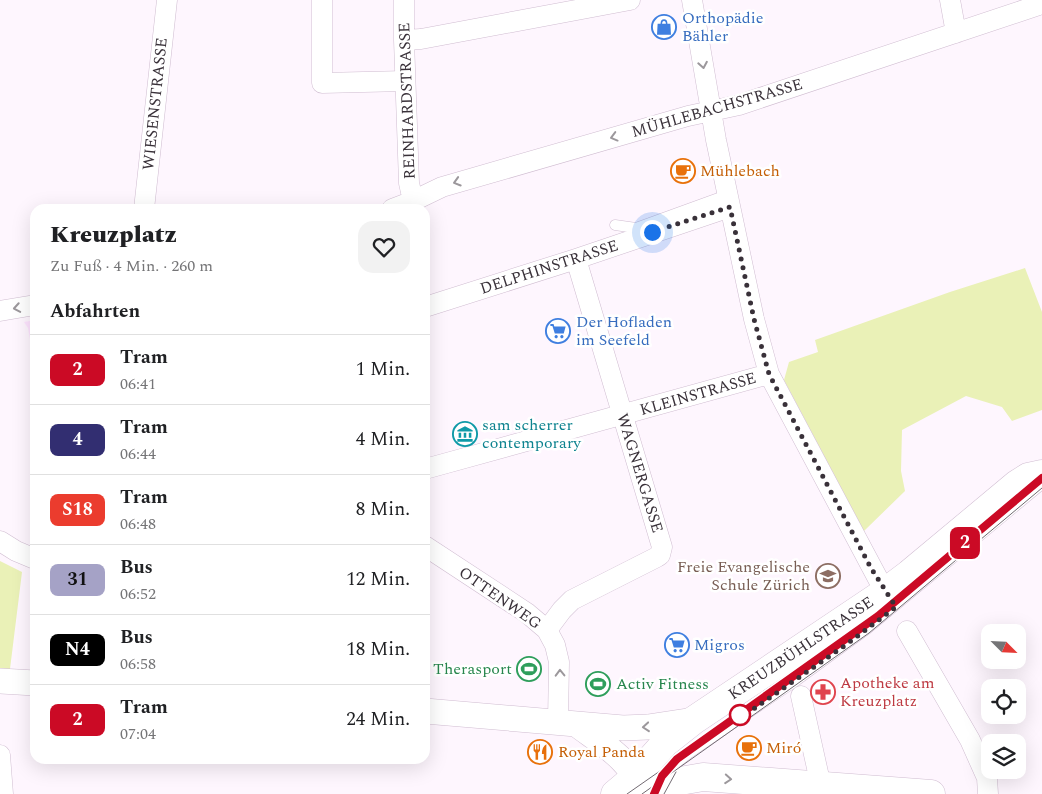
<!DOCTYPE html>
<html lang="de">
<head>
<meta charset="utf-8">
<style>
  :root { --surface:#fff; --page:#f2f2f2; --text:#202124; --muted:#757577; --line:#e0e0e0 }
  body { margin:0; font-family:Spectral,serif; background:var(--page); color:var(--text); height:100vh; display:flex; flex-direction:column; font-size:19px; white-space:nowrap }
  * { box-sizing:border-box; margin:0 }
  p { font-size:16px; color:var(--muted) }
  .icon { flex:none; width:28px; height:28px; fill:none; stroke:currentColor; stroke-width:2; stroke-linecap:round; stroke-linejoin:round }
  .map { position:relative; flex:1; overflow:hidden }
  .sheet { position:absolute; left:30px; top:204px; width:400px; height:560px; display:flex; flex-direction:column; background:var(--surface); border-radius:15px; box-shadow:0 5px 20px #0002 }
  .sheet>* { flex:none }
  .badge { padding:0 10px; border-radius:8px; font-size:18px; line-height:32px }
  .needle { width:32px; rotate:114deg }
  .tools { position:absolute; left:981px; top:624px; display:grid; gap:10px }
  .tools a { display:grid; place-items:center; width:45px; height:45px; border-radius:10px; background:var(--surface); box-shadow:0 5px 20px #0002; font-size:25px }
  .you { position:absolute; width:25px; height:25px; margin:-12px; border:4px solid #fff; border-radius:50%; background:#1a73e8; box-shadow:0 0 0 8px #1a73e833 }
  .map>.badge { position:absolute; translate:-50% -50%; box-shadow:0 0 0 2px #fff }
  h2 { padding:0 20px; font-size:19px; line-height:45px }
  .round { display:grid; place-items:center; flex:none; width:52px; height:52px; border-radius:15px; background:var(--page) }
  .head { display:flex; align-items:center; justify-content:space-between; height:85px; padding:0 20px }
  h1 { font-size:24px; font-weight:800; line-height:38px }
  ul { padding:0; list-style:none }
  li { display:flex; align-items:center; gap:15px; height:70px; padding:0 20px; border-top:1px solid var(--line) }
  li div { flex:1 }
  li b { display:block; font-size:19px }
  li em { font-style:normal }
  li .badge { min-width:55px; font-weight:700; text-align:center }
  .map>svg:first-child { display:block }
  .built { fill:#fee4ff }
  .green { fill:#eaf1b7 }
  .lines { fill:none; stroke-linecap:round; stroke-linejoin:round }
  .service-casing { stroke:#d0bdd1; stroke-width:11 }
  .minor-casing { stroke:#d0bdd1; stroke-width:21 }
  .tertiary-casing { stroke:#d0bdd1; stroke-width:26 }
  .secondary-casing { stroke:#d0bdd1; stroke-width:29 }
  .service { stroke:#fff; stroke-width:10 }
  .minor { stroke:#fff; stroke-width:20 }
  .tertiary { stroke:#fff; stroke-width:25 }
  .secondary { stroke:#fff; stroke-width:28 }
  .tram { stroke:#726a72; stroke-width:1 }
  .oneway { stroke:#9c989c }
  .line-casing { stroke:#fff; stroke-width:11 }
  .line { stroke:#cb0a25; stroke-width:8 }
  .walk { stroke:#393139; stroke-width:5; stroke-dasharray:0 9 }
  .stop-dot { fill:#fff; stroke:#cb0a25; stroke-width:2.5 }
  .labels { text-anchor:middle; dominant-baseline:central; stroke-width:5; stroke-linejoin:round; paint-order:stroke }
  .shop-label { font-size:16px; fill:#366cbe; stroke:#fff; text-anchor:start }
  .street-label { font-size:16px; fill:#393139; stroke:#fff }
  .food-label { font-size:16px; fill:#c56008; stroke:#fff; text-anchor:start }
  .culture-label { font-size:16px; fill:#0d838f; stroke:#fff; text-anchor:start }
  .education-label { font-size:16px; fill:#785e54; stroke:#fff; text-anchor:end }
  .leisure-label { font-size:16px; fill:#27864d; stroke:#fff; text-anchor:end }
  .health-label { font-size:16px; fill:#be3a42; stroke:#fff; text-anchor:start }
</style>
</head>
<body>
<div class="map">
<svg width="1042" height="794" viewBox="0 0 1042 794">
  <rect width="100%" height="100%" fill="#fef6fe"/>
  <!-- built -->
  <path class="built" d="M35 320V367L28 328 24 322Z"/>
  <!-- green -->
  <path class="green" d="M1025 268 1042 312V410L1012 421 1002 407 966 396 902 430 901 471 905 491 864 531 784 380 789 362 818 352 815 340 950 292Z
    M0 561 22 572 10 669H0Z"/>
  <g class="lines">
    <defs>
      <path id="service" d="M615 225 636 228 727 195
        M640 791 689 753 797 680 867 629 1042 484"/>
      <path id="minor" d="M322 0V83L405 81
        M404 0V40L409 183 413 201
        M692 0 716 140 754 319 769 374 885 592
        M950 0 956 33
        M404 40 421 39 630 0
        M144 209 167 0
        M392 209 413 201 442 187 688 116 739 105 1042 4
        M425 307 576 259 730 207
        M0 311 35 305
        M425 469 769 374
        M0 541 16 551 35 559
        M425 546 527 613 547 630 555 645 559 662 558 722
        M547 630 562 610 572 600 657 557 660 555 662 547 576 259
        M907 631 970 740 987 778 988 794
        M801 696 821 786
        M0 755 3 794"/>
      <path id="tertiary" d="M0 681 35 683
        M425 711 623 728 648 727 694 720
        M576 724C601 743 634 761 642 794"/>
      <path id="secondary" d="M615 794 634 778 665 743 694 720 885 592 909 574 1017 484 1028 477 1042 474
        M664 794 680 781 703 777 931 794"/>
    </defs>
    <!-- service casing -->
    <use href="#service" class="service-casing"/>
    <!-- minor casing -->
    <use href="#minor" class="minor-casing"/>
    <!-- tertiary casing -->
    <use href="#tertiary" class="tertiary-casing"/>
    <!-- secondary casing -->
    <use href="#secondary" class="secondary-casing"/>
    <!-- service -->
    <use href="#service" class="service"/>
    <!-- minor -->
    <use href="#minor" class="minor"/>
    <!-- tertiary -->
    <use href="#tertiary" class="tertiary"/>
    <!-- secondary -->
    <use href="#secondary" class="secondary"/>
    <!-- tram -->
    <path class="tram" d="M666 771 677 759 866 625 907 593 1042 478
      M627 794 670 764
      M642 794 869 633 1042 488
      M664 794 676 772"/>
  </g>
  <!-- one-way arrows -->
  <defs><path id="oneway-chevron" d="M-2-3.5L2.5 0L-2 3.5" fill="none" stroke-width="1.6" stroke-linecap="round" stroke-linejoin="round" transform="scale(1.25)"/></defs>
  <g class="oneway">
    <use href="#oneway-chevron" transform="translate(703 65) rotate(80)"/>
    <use href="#oneway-chevron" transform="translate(614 137) rotate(165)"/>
    <use href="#oneway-chevron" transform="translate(457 182) rotate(163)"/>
    <use href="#oneway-chevron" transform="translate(17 308) rotate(170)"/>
    <use href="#oneway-chevron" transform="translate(560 673) rotate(-91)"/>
    <use href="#oneway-chevron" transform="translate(646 727) rotate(175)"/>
    <use href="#oneway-chevron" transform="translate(728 779) rotate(4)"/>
  </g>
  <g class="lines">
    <defs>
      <path id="line" d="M654 794 662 776 677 759 878 616 1042 478"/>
    </defs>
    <!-- line casing -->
    <use href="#line" class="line-casing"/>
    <!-- line -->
    <use href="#line" class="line"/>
    <!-- walk -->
    <path class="walk" d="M652 232 730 207 754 319 769 374 871 568 896 607 847 644 742 717 740 715"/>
  </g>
  <!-- icons -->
  <defs>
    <symbol id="shop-ring" viewBox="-11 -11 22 22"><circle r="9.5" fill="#fff" stroke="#3f7fe0" stroke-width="1.5"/><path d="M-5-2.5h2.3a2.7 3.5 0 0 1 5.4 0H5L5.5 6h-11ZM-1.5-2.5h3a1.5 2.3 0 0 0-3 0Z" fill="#3f7fe0"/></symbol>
    <symbol id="cafe-ring" viewBox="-11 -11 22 22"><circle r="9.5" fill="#fff" stroke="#e8710a" stroke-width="1.5"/><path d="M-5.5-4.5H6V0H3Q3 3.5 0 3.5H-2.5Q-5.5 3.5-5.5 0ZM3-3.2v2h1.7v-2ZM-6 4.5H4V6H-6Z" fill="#e8710a"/></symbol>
    <symbol id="supermarket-ring" viewBox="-11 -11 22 22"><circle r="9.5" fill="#fff" stroke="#3f7fe0" stroke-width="1.5"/><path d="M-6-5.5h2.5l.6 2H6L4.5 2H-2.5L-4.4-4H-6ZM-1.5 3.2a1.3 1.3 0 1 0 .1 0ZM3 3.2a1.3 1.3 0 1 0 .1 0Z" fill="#3f7fe0"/></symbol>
    <symbol id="museum-ring" viewBox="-11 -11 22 22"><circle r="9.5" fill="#fff" stroke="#0f9aa8" stroke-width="1.5"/><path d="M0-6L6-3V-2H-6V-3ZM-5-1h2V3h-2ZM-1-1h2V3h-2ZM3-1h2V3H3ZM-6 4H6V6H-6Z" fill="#0f9aa8"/></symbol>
    <symbol id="school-ring" viewBox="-11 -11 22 22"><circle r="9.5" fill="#fff" stroke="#8d6e63" stroke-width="1.5"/><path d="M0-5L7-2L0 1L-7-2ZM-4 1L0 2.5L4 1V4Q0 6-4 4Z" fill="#8d6e63"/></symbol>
    <symbol id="stadium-ring" viewBox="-11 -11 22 22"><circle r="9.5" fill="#fff" stroke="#2e9e5b" stroke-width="1.5"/><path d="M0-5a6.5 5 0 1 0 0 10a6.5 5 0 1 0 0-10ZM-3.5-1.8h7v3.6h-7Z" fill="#2e9e5b"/></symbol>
    <symbol id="pharmacy-ring" viewBox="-11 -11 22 22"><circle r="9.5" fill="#fff" stroke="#e0444e" stroke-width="1.5"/><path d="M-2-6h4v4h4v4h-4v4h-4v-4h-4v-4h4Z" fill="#e0444e"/></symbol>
    <symbol id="restaurant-ring" viewBox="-11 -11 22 22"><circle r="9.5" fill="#fff" stroke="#e8710a" stroke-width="1.5"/><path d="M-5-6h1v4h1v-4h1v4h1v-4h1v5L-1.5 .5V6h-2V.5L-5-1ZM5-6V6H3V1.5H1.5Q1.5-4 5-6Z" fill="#e8710a"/></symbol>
  </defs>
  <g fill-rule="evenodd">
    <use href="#shop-ring" x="650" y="13" width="28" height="28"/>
    <use href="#cafe-ring" x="669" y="157" width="28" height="28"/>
    <use href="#supermarket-ring" x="544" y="317" width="28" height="28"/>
    <use href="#museum-ring" x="451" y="420" width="28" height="28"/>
    <use href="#school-ring" x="814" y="562" width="28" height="28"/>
    <use href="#supermarket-ring" x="663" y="631" width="28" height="28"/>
    <use href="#stadium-ring" x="515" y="655" width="28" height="28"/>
    <use href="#stadium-ring" x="584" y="670" width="28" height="28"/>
    <use href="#pharmacy-ring" x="809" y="678" width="28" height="28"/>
    <use href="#cafe-ring" x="735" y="734" width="28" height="28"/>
    <use href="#restaurant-ring" x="526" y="738" width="28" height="28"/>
  </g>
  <!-- markers -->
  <circle class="stop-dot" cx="740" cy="715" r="10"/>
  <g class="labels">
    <!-- shop labels -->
    <g class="shop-label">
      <text x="682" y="18">Orthopädie<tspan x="682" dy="18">Bähler</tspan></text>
      <text x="576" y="322">Der Hofladen<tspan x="576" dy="18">im Seefeld</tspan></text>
      <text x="694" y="645">Migros</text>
    </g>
    <!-- street labels -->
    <g class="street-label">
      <text transform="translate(407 101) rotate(-92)">REINHARDSTRASSE</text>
      <text transform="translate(155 104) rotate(-84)">WIESENSTRASSE</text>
      <text transform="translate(717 108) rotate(-16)">MÜHLEBACHSTRASSE</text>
      <text transform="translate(549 267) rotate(-18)">DELPHINSTRASSE</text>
      <text transform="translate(698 394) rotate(-16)">KLEINSTRASSE</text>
      <text transform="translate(640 473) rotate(73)">WAGNERGASSE</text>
      <text transform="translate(500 598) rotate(35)">OTTENWEG</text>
      <text transform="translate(801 648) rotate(-34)">KREUZBÜHLSTRASSE</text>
    </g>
    <!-- food labels -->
    <g class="food-label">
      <text x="700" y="171">Mühlebach</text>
      <text x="766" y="748">Miró</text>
      <text x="558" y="752">Royal Panda</text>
    </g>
    <!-- culture labels -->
    <g class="culture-label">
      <text x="482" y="425">sam scherrer<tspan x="482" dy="18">contemporary</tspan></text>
    </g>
    <!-- education labels -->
    <g class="education-label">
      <text x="810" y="567">Freie Evangelische<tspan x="810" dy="18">Schule Zürich</tspan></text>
    </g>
    <!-- leisure labels -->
    <g class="leisure-label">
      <text x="512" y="669">Therasport</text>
      <text x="616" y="684" text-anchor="start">Activ Fitness</text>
    </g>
    <!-- health labels -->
    <g class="health-label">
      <text x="840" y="683">Apotheke am<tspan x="840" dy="18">Kreuzplatz</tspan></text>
    </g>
  </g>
</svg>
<div class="tools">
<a><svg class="needle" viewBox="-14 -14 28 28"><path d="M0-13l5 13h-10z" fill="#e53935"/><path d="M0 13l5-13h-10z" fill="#757577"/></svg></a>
<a><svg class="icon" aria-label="locate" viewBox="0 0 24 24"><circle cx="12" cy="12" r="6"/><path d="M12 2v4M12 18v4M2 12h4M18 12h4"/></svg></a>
<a><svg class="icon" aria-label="layers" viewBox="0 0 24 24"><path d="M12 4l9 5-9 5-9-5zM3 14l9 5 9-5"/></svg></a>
</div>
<div class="you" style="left:652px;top:232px"></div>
<b class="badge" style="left:965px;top:543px;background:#cb0a25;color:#fff">2</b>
<section class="sheet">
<div class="head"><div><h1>Kreuzplatz</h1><p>Zu Fuß · 4 Min. · 260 m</p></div><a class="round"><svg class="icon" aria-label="heart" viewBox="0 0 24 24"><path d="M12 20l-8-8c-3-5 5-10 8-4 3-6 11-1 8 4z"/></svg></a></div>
<h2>Abfahrten</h2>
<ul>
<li><span class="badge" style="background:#cb0a25;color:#fff">2</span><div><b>Tram</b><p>06:41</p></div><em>1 Min.</em></li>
<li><span class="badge" style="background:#322e71;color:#fff">4</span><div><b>Tram</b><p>06:44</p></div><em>4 Min.</em></li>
<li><span class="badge" style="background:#eb3c2e;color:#fff">S18</span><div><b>Tram</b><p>06:48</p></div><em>8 Min.</em></li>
<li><span class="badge" style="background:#a5a2c6;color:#111">31</span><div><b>Bus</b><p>06:52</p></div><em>12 Min.</em></li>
<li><span class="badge" style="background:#000;color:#fff">N4</span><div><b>Bus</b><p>06:58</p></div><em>18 Min.</em></li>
<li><span class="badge" style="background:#cb0a25;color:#fff">2</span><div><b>Tram</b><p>07:04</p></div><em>24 Min.</em></li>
</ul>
</section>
</div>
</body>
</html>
